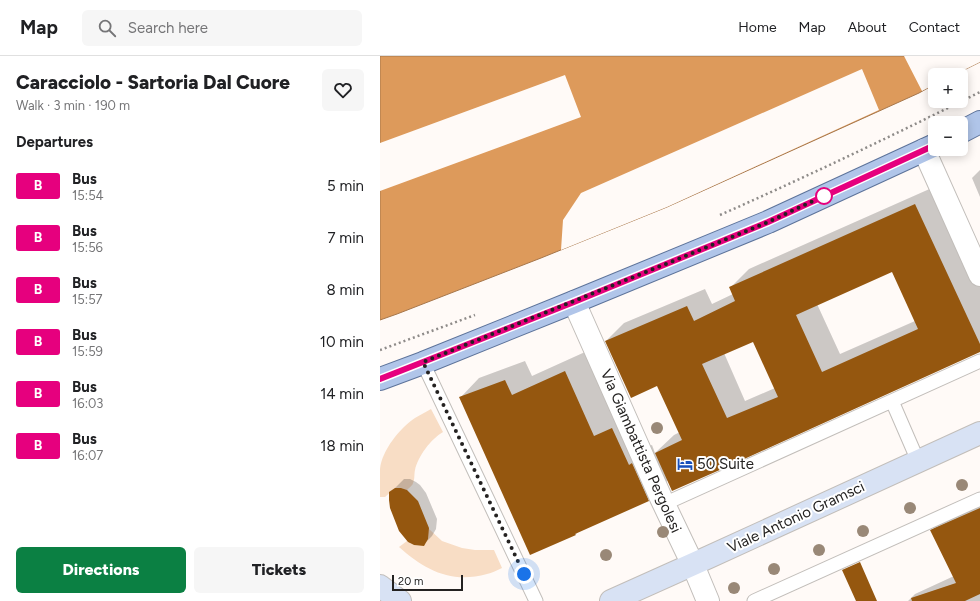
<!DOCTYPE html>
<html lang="en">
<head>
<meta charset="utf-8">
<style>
  :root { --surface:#fff; --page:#f6f6f6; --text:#202124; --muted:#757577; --line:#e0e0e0; --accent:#0b8043 }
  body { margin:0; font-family:Figtree,sans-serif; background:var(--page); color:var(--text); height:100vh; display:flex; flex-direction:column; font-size:15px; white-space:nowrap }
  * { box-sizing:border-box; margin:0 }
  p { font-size:13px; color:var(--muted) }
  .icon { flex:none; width:22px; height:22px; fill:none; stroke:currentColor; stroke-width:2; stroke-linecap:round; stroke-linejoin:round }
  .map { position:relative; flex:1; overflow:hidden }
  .side { display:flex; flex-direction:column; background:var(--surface); width:380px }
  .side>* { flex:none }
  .badge { padding:0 8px; border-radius:3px; font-size:14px; line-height:26px }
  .fabs { position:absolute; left:548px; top:12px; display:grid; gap:8px }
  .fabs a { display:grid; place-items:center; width:40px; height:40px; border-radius:6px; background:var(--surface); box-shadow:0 2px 10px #0003; font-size:20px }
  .scale { position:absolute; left:12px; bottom:10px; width:71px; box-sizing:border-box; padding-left:4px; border:2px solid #242221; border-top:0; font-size:11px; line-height:14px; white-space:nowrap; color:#242221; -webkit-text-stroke:3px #fff; paint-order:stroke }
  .you { position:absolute; width:20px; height:20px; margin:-10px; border:3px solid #fff; border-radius:50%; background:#1a73e8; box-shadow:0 0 0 6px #1a73e833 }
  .map>.badge { position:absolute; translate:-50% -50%; box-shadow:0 0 0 2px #fff }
  h2 { padding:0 16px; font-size:15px; line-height:36px }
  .round { display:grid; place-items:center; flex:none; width:42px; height:42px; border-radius:6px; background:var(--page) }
  .head { display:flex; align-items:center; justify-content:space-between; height:68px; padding:0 16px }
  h1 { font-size:19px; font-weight:800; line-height:30px }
  .action { display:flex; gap:8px; margin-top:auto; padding:8px 16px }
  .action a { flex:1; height:46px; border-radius:6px; background:var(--accent); color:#fff; font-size:16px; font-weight:800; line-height:46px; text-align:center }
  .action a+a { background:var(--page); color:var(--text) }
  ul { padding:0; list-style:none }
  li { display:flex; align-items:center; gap:12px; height:52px; padding:0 16px }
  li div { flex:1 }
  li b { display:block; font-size:15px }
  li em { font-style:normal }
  li .badge { min-width:44px; font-weight:700; text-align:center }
  header { display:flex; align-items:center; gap:24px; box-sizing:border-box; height:56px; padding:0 20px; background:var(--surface); border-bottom:1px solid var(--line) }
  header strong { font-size:19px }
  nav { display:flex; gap:22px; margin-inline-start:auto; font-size:14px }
  .search { width:280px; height:36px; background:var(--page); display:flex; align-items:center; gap:10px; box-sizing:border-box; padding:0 14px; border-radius:6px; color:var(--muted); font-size:15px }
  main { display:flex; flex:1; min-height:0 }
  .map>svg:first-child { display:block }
  .green { fill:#f8ddc5 }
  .water { fill:#dd9a5b; stroke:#a6764a }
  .pier { fill:#fffaf7 }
  .shadow { fill:#0003; fill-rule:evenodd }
  .building { fill:#95570f; fill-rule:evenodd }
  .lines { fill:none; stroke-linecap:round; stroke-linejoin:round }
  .lane-casing { stroke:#c2beba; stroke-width:15 }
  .street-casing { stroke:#c2beba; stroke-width:24 }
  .secondary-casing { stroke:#c2beba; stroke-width:24 }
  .primary-casing { stroke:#5d739a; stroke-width:24 }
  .path { stroke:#8e8b89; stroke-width:2.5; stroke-dasharray:2 3; stroke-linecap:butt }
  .lane { stroke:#fff; stroke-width:13 }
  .street { stroke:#fff; stroke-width:22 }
  .secondary { stroke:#d8e2f4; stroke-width:22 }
  .primary { stroke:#b0c5e9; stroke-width:22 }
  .tree { fill:#987 }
  .line-casing { stroke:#fff; stroke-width:9 }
  .line { stroke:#e6007e; stroke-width:6 }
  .walk { stroke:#242221; stroke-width:4; stroke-dasharray:0 7.2 }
  .stop-dot { fill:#fff; stroke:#e6007e; stroke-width:2 }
  .labels { text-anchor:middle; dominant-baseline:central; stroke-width:4; stroke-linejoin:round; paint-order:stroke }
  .street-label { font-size:15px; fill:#242221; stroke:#fff }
  .poi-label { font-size:15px; fill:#242221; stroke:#fff; text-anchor:start }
</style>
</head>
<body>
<header>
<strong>Map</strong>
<div class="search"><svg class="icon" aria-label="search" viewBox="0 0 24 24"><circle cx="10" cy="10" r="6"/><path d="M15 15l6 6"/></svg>Search here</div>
<nav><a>Home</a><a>Map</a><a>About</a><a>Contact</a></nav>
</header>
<main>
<section class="side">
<div class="head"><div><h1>Caracciolo - Sartoria Dal Cuore</h1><p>Walk · 3 min · 190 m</p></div><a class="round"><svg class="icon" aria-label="heart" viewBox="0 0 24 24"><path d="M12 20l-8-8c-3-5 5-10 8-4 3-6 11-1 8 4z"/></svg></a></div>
<h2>Departures</h2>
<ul>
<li><span class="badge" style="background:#e6007e;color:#fff">B</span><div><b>Bus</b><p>15:54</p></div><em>5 min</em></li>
<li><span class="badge" style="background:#e6007e;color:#fff">B</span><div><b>Bus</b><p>15:56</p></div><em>7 min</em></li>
<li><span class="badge" style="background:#e6007e;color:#fff">B</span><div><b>Bus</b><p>15:57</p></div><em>8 min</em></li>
<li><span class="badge" style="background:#e6007e;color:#fff">B</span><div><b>Bus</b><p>15:59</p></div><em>10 min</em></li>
<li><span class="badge" style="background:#e6007e;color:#fff">B</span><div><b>Bus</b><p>16:03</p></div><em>14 min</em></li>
<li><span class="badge" style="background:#e6007e;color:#fff">B</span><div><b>Bus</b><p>16:07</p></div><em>18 min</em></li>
</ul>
<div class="action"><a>Directions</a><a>Tickets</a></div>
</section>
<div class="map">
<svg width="600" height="545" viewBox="0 0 600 545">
  <rect width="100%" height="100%" fill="#fffaf7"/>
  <!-- green -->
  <path class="green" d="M51 353 63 376C51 383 38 400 35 414 34 418 35 423 33 427 33 429 29 432 27 434L21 432H15L5 441H0C0 432 0 422 0 413 2 394 20 372 35 362 40 359 46 356 51 353Z
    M49 473 62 485 82 492 95 494H114L122 512C117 514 112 517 107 518 71 528 45 514 19 491L27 485C33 490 38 490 45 488Z"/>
  <!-- water -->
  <path class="water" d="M0 0H600V6L574 19H555V28L539 37 287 151 161 202 17 258 0 264Z"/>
  <!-- pier -->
  <path class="pier" d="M524 0H600V6L574 19H555V28L542 35Z
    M482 13 499 54 287 151 181 194 183 164 201 137Z
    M185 19 201 61 0 135V87Z"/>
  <!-- shadow -->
  <path class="shadow" d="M600 114V141L592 122Z
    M554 131 600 231V295L288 424 268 444 198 476 195 479 80 342 99 322 145 305 152 320 205 296 269 390 272 389 275 397 294 379 300 376 278 329 226 285 244 267 325 233 332 248 353 238 350 232 369 213ZM513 214 535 265 460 298 437 248ZM374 284 395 332 365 345 344 297Z
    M24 423H30L36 426 40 429 46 437 57 463 56 473 52 480 43 489 10 437Z
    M600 446V545H528L535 538 574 520 551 475 563 462Z"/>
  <!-- building -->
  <path class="building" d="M535 148 600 288V296L351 409 292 435 275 397 302 384 277 330 251 342 225 285 307 250 314 265 355 245 349 231ZM512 216 538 273 442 316 416 259ZM373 286 398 341 347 362 322 308Z
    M185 315 214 380 232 372 249 409 252 407 269 445 195 478 196 479 150 499 79 341 125 324 132 339Z
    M15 432H21L27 434 38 445 49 472 48 483 44 490 34 489 28 486 19 475 10 452 9 444V436Z
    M600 452V538L585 545H532L531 542 576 527 550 474Z
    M480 506 497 545H476L462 514Z"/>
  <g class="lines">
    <defs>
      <path id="lane" d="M43 307 156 545
        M512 345 538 405
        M284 448 600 305
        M374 545 600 443"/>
      <path id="street" d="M544 94 600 219
        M194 246 281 442 313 509 328 545"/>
      <path id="secondary" d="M0 530 20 545
        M231 545 329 501 600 377"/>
      <path id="primary" d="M581 76 600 66
        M0 323 43 307 194 246 388 166 555 89"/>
    </defs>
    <!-- lane casing -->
    <use href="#lane" class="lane-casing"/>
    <!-- street casing -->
    <use href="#street" class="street-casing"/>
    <!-- secondary casing -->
    <use href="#secondary" class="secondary-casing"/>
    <!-- primary casing -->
    <use href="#primary" class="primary-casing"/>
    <!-- path -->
    <path class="path" d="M340 159C428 120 514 79 600 36
      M0 294 95 259"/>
    <!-- lane -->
    <use href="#lane" class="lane"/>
    <!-- street -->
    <use href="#street" class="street"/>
    <!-- secondary -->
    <use href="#secondary" class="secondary"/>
    <!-- primary -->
    <use href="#primary" class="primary"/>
  </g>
  <!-- trees -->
  <g class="tree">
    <circle cx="277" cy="372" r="6"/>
    <circle cx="582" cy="429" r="6"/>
    <circle cx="530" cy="452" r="6"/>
    <circle cx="483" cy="475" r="6"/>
    <circle cx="283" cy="476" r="6"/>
    <circle cx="439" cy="494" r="6"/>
    <circle cx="226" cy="499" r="6"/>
    <circle cx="394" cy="513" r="6"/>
    <circle cx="354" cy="532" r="6"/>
  </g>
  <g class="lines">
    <defs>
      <path id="line" d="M0 323 43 306 194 246 388 166 555 89"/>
    </defs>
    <!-- line casing -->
    <use href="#line" class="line-casing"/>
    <!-- line -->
    <use href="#line" class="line"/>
    <!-- walk -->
    <path class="walk" d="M144 518 43 306 308 199 388 166 444 140"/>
  </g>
  <!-- icons -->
  <defs>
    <symbol id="hotel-bare" viewBox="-9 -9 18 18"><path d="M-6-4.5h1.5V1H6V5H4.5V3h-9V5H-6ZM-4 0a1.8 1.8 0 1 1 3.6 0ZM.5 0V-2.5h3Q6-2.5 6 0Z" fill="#174fbb" stroke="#fff" stroke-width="2.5" paint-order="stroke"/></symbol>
  </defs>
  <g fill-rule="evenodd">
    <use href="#hotel-bare" x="294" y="397" width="22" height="22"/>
  </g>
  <!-- markers -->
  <circle class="stop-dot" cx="444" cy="140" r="8"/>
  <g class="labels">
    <!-- street labels -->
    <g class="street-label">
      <text transform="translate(261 395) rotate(66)">Via Giambattista Pergolesi</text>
      <text transform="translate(416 461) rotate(-25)">Viale Antonio Gramsci</text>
    </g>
    <!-- poi labels -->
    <g class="poi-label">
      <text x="317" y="408">50 Suite</text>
    </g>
  </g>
</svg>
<div class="fabs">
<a>+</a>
<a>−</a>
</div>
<div class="scale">20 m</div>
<div class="you" style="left:144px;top:518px"></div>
</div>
</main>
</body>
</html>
